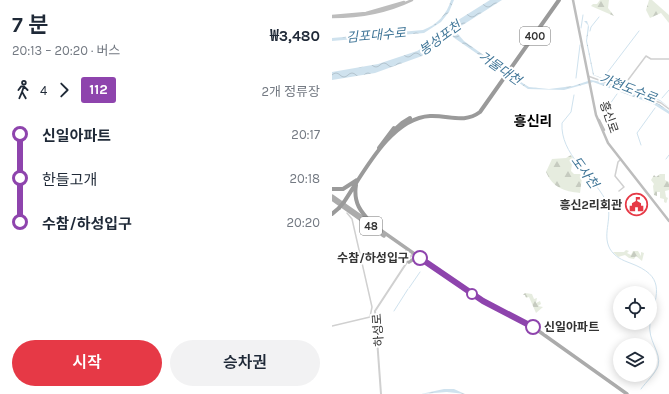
<!DOCTYPE html>
<html lang="ko">
<head>
<meta charset="utf-8">
<style>
  :root { --surface:#fff; --page:#f2f2f3; --text:#1f2937; --muted:#747a83; --accent:#e63946 }
  body { margin:0; font-family:Karla,"Noto Sans KR",sans-serif; background:var(--page); color:var(--text); height:100vh; display:flex; flex-direction:column; font-size:15px; white-space:nowrap }
  * { box-sizing:border-box; margin:0 }
  p { font-size:13px; color:var(--muted) }
  .icon { flex:none; width:22px; height:22px; fill:none; stroke:currentColor; stroke-width:2; stroke-linecap:round; stroke-linejoin:round }
  .map { position:relative; flex:1; overflow:hidden }
  .sheet { display:flex; flex-direction:column; background:var(--surface); width:332px }
  .sheet>* { flex:none }
  .badge { padding:0 8px; border-radius:3px; font-size:14px; line-height:26px }
  .controls { position:absolute; left:281px; top:286px; display:grid; gap:8px }
  .controls a { display:grid; place-items:center; width:44px; height:44px; border-radius:50%; background:var(--surface); box-shadow:0 2px 10px #0003; font-size:20px }
  .map>.badge { position:absolute; translate:-50% -50%; box-shadow:0 0 0 2px #fff }
  .legs { display:flex; align-items:center; gap:6px; height:44px; padding:0 12px; font-size:13px }
  .legs p { margin-inline-start:auto }
  .headline { display:flex; align-items:center; justify-content:space-between; height:68px; padding:0 12px }
  h1 { font-size:22px; font-weight:600; line-height:30px }
  .button { display:flex; gap:8px; margin-top:auto; padding:8px 12px }
  .button a { flex:1; height:46px; border-radius:24px; background:var(--accent); color:#fff; font-size:16px; font-weight:600; line-height:46px; text-align:center }
  .button a+a { background:var(--page); color:var(--text) }
  ul { padding:0 12px; list-style:none }
  li { display:flex; align-items:center; gap:14px; height:44px; font-size:15px }
  li i { display:grid; place-items:center; width:6px; height:100%; margin:0 5px; background:currentColor }
  li i::after { content:''; width:10px; height:10px; margin:-5px; border:3px solid; border-radius:50%; background:var(--surface) }
  li p { margin-inline-start:auto }
  li:first-child i { background:linear-gradient(#0000 50%,currentColor 0) }
  li:last-child i { background:linear-gradient(currentColor 50%,#0000 0) }
  main { display:flex; flex:1; min-height:0 }
  .map>svg:first-child { display:block }
  .forest { fill:url(#forest-firs) }
  .water { fill:url(#water-waves) }
  .lines { fill:none; stroke-linecap:round; stroke-linejoin:round }
  .stream { stroke:#cfe2ee; stroke-width:1 }
  .minor { stroke:#d0d0d0; stroke-width:1.5 }
  .tertiary { stroke:#d0d0d0; stroke-width:2 }
  .secondary { stroke:#bdbdbd; stroke-width:2.5 }
  .primary { stroke:#ababab; stroke-width:3.5 }
  .motorway { stroke:#9a9a9a; stroke-width:4 }
  .motorway-bridge { stroke:#9a9a9a; stroke-width:4 }
  .line-1-casing { stroke:#fff; stroke-width:9 }
  .line-1 { stroke:#8e44ad; stroke-width:6 }
  .stop-1-dot { fill:#fff; stroke:#8e44ad; stroke-width:2 }
  .labels { text-anchor:middle; dominant-baseline:central; stroke-width:4; stroke-linejoin:round; paint-order:stroke }
  .shield { fill:#fff; stroke:#707070; stroke-width:1 }
  .shield-label { font-size:11px; font-weight:bold; fill:#333 }
  .street-label { font-size:12px; fill:#333; stroke:#fff }
  .poi-label { font-size:12px; font-weight:bold; fill:#333; stroke:#fff; text-anchor:end }
  .stop-label { font-size:12px; font-weight:bold; fill:#333; stroke:#fff; text-anchor:end }
  .water-label { font-size:13px; font-style:italic; fill:#3f7597; stroke:#fff }
  .quarter-label { font-size:14px; font-weight:bold; fill:#000; stroke:#fff }
</style>
</head>
<body>
<main>
<section class="sheet">
<div class="headline"><div><h1>7 분</h1><p>20:13 – 20:20 · 버스</p></div><b>₩3,480</b></div>
<div class="legs"><svg class="icon" aria-label="walk" viewBox="0 0 24 24"><circle cx="13" cy="4" r="2"/><path d="M13 8l-2 6 4 7M11 14l-3 7M7 12l3-4h3l4 4"/></svg>4<svg class="icon" aria-label="forward" viewBox="0 0 24 24"><path d="M9 5l7 7-7 7"/></svg><b class="badge" style="background:#8e44ad;color:#fff">112</b><p>2개 정류장</p></div>
<ul>
<li><i style="color:#8e44ad"></i><b>신일아파트</b><p>20:17</p></li>
<li><i style="color:#8e44ad"></i><span>한들고개</span><p>20:18</p></li>
<li><i style="color:#8e44ad"></i><b>수참/하성입구</b><p>20:20</p></li>
</ul>
<div class="button"><a>시작</a><a>승차권</a></div>
</section>
<div class="map">
<svg width="337" height="394" viewBox="0 0 337 394">
  <defs>
    <pattern id="forest-firs" width="22" height="20" patternUnits="userSpaceOnUse"><rect width="22" height="20" fill="#e6ecdf"/><path d="M5 1l3.5 6h-7zM16 11l3.5 6h-7z" fill="#c6cbc0"/></pattern>
    <pattern id="water-waves" width="16" height="10" patternUnits="userSpaceOnUse"><rect width="16" height="10" fill="#cfe2ee"/><path d="M0 5q4-4 8 0t8 0" fill="none" stroke="#b2c2cd"/></pattern>
  </defs>
  <rect width="100%" height="100%" fill="#fff"/>
  <!-- forest -->
  <path class="forest" d="M268 0H277L276 8 282 16 259 6 261 4H265Z
    M317 0H320L337 15V23L329 13 318 18 314 10Z
    M239 155 244 162 240 164 239 171 242 174H248L250 177 248 193C232 191 221 188 214 172L220 159 234 158Z
    M328 174H333V180L337 182V190L333 191 334 197 336 198 334 203 332 202V199L328 198V192H325V196L322 195 321 186 322 184 319 180 322 175 324 177Z
    M294 250 297 251 295 253 299 255 301 251H306L309 256V252L312 253 310 261 304 256 302 259 297 258 293 255 286 257 281 252H292Z
    M193 293 200 294 202 299 205 298 204 303 208 301 209 304 206 306 211 307 204 313 197 297 194 298 193 295H191Z"/>
  <!-- water -->
  <path class="water" d="M119 0H122L117 12 109 22 92 33 0 41V38L91 30C105 25 115 14 119 0Z
    M158 0H170L126 28 125 33 132 41 192 84 197 87 217 89 241 86 259 80 269 82 327 104 337 111V114L321 104 261 82 232 90 196 89 118 35 90 56 43 73 0 80V72L46 64 85 51 94 46 115 27Z
    M252 21H255L257 27 255 41 262 75 328 100 337 107 328 101 261 75 254 41 256 25Z
    M112 389H122L133 394 115 392 89 394Z"/>
  <g class="lines">
    <!-- stream -->
    <path class="stream" d="M249 28 251 15
      M258 31 259 27 267 17
      M272 77 307 31
      M244 78 248 45
      M242 95 239 112 230 123C228 154 260 175 273 199 283 216 269 233 278 249 283 257 290 260 298 263 333 276 326 292 318 321
      M330 98 337 90
      M273 111 285 94
      M309 145 305 133 323 108
      M334 159 337 155
      M77 288 88 272
      M62 311 76 289
      M309 389C314 382 323 374 326 366 330 352 315 341 318 323"/>
    <!-- minor -->
    <path class="minor" d="M256 76 329 103 337 109
      M290 88 314 56 319 59H337
      M287 191 292 187 283 176 286 162 288 160
      M15 213 20 219 40 307 38 317 42 316
      M0 326 38 317"/>
    <!-- tertiary -->
    <path class="tertiary" d="M74 251 77 259
      M49 394 43 311 81 253"/>
    <!-- secondary -->
    <path class="secondary" d="M241 0 264 115 276 143 337 221
      M0 16 34 13 72 2
      M0 17C28 17 55 12 80 0
      M267 120 272 130"/>
    <!-- primary -->
    <path class="primary" d="M0 196 141 295 201 327 295 394
      M0 199 52 236
      M77 262 82 259 89 261"/>
    <!-- motorway -->
    <path class="motorway" d="M61 131 70 123 78 118
      M47 148 62 128
      M24 185C21 203 29 212 40 224
      M0 189H11L25 180
      M12 202C32 172 59 118 98 116 117 115 132 124 148 112L227 0
      M0 214 7 208"/>
    <!-- motorway-bridge -->
    <path class="motorway-bridge" d="M7 208 12 202"/>
  </g>
  <g class="lines">
    <defs>
      <path id="line-1" d="M88 258 151 301 201 327"/>
    </defs>
    <!-- line-1 casing -->
    <use href="#line-1" class="line-1-casing"/>
    <!-- line-1 -->
    <use href="#line-1" class="line-1"/>
  </g>
  <!-- icons -->
  <defs>
    <symbol id="civic-ring" viewBox="-11 -11 22 22"><circle r="9.5" fill="#fff" stroke="#e63946" stroke-width="1.5"/><path d="M-.6-6.5H3V-4.5H.6V-3L4-1V1h2V6H-6V1h2V-1L-.6-3ZM-1.2 2.5V6h2.4V2.5Z" fill="#e63946"/></symbol>
  </defs>
  <g fill-rule="evenodd">
    <use href="#civic-ring" x="292" y="192" width="25" height="25"/>
  </g>
  <!-- markers -->
  <g class="stop-1-dot">
    <circle cx="88" cy="258" r="7"/>
    <circle cx="140" cy="294" r="5"/>
    <circle cx="201" cy="327" r="7"/>
  </g>
  <g class="labels">
    <!-- shield labels -->
    <g class="shield">
      <rect x="188" y="27" width="30" height="18" rx="3"/>
      <rect x="28" y="217" width="22" height="18" rx="3"/>
    </g>
    <g class="shield-label">
      <text x="203" y="36">400</text>
      <text x="39" y="226">48</text>
    </g>
    <!-- street labels -->
    <g class="street-label">
      <text transform="translate(277 117) rotate(71)">흥신로</text>
      <text transform="translate(46 330) rotate(-94)">하성로</text>
    </g>
    <!-- poi labels -->
    <g class="poi-label">
      <text x="290" y="205">흥신2리회관</text>
    </g>
    <!-- stop labels -->
    <g class="stop-label">
      <text x="77" y="258">수참/하성입구</text>
      <text x="212" y="327" text-anchor="start">신일아파트</text>
    </g>
    <!-- water labels -->
    <g class="water-label">
      <text transform="translate(44 35) rotate(-5)">김포대수로</text>
      <text transform="translate(108 38) rotate(-36)">봉성포천</text>
      <text transform="translate(168 68) rotate(35)">거물대천</text>
      <text transform="translate(296 88) rotate(21)">가현도수로</text>
      <text transform="translate(253 172) rotate(54)">도사천</text>
    </g>
    <!-- quarter labels -->
    <g class="quarter-label">
      <text x="201" y="121">흥신리</text>
    </g>
  </g>
</svg>
<div class="controls">
<a><svg class="icon" aria-label="locate" viewBox="0 0 24 24"><circle cx="12" cy="12" r="6"/><path d="M12 2v4M12 18v4M2 12h4M18 12h4"/></svg></a>
<a><svg class="icon" aria-label="layers" viewBox="0 0 24 24"><path d="M12 4l9 5-9 5-9-5zM3 14l9 5 9-5"/></svg></a>
</div>
</div>
</main>
</body>
</html>
